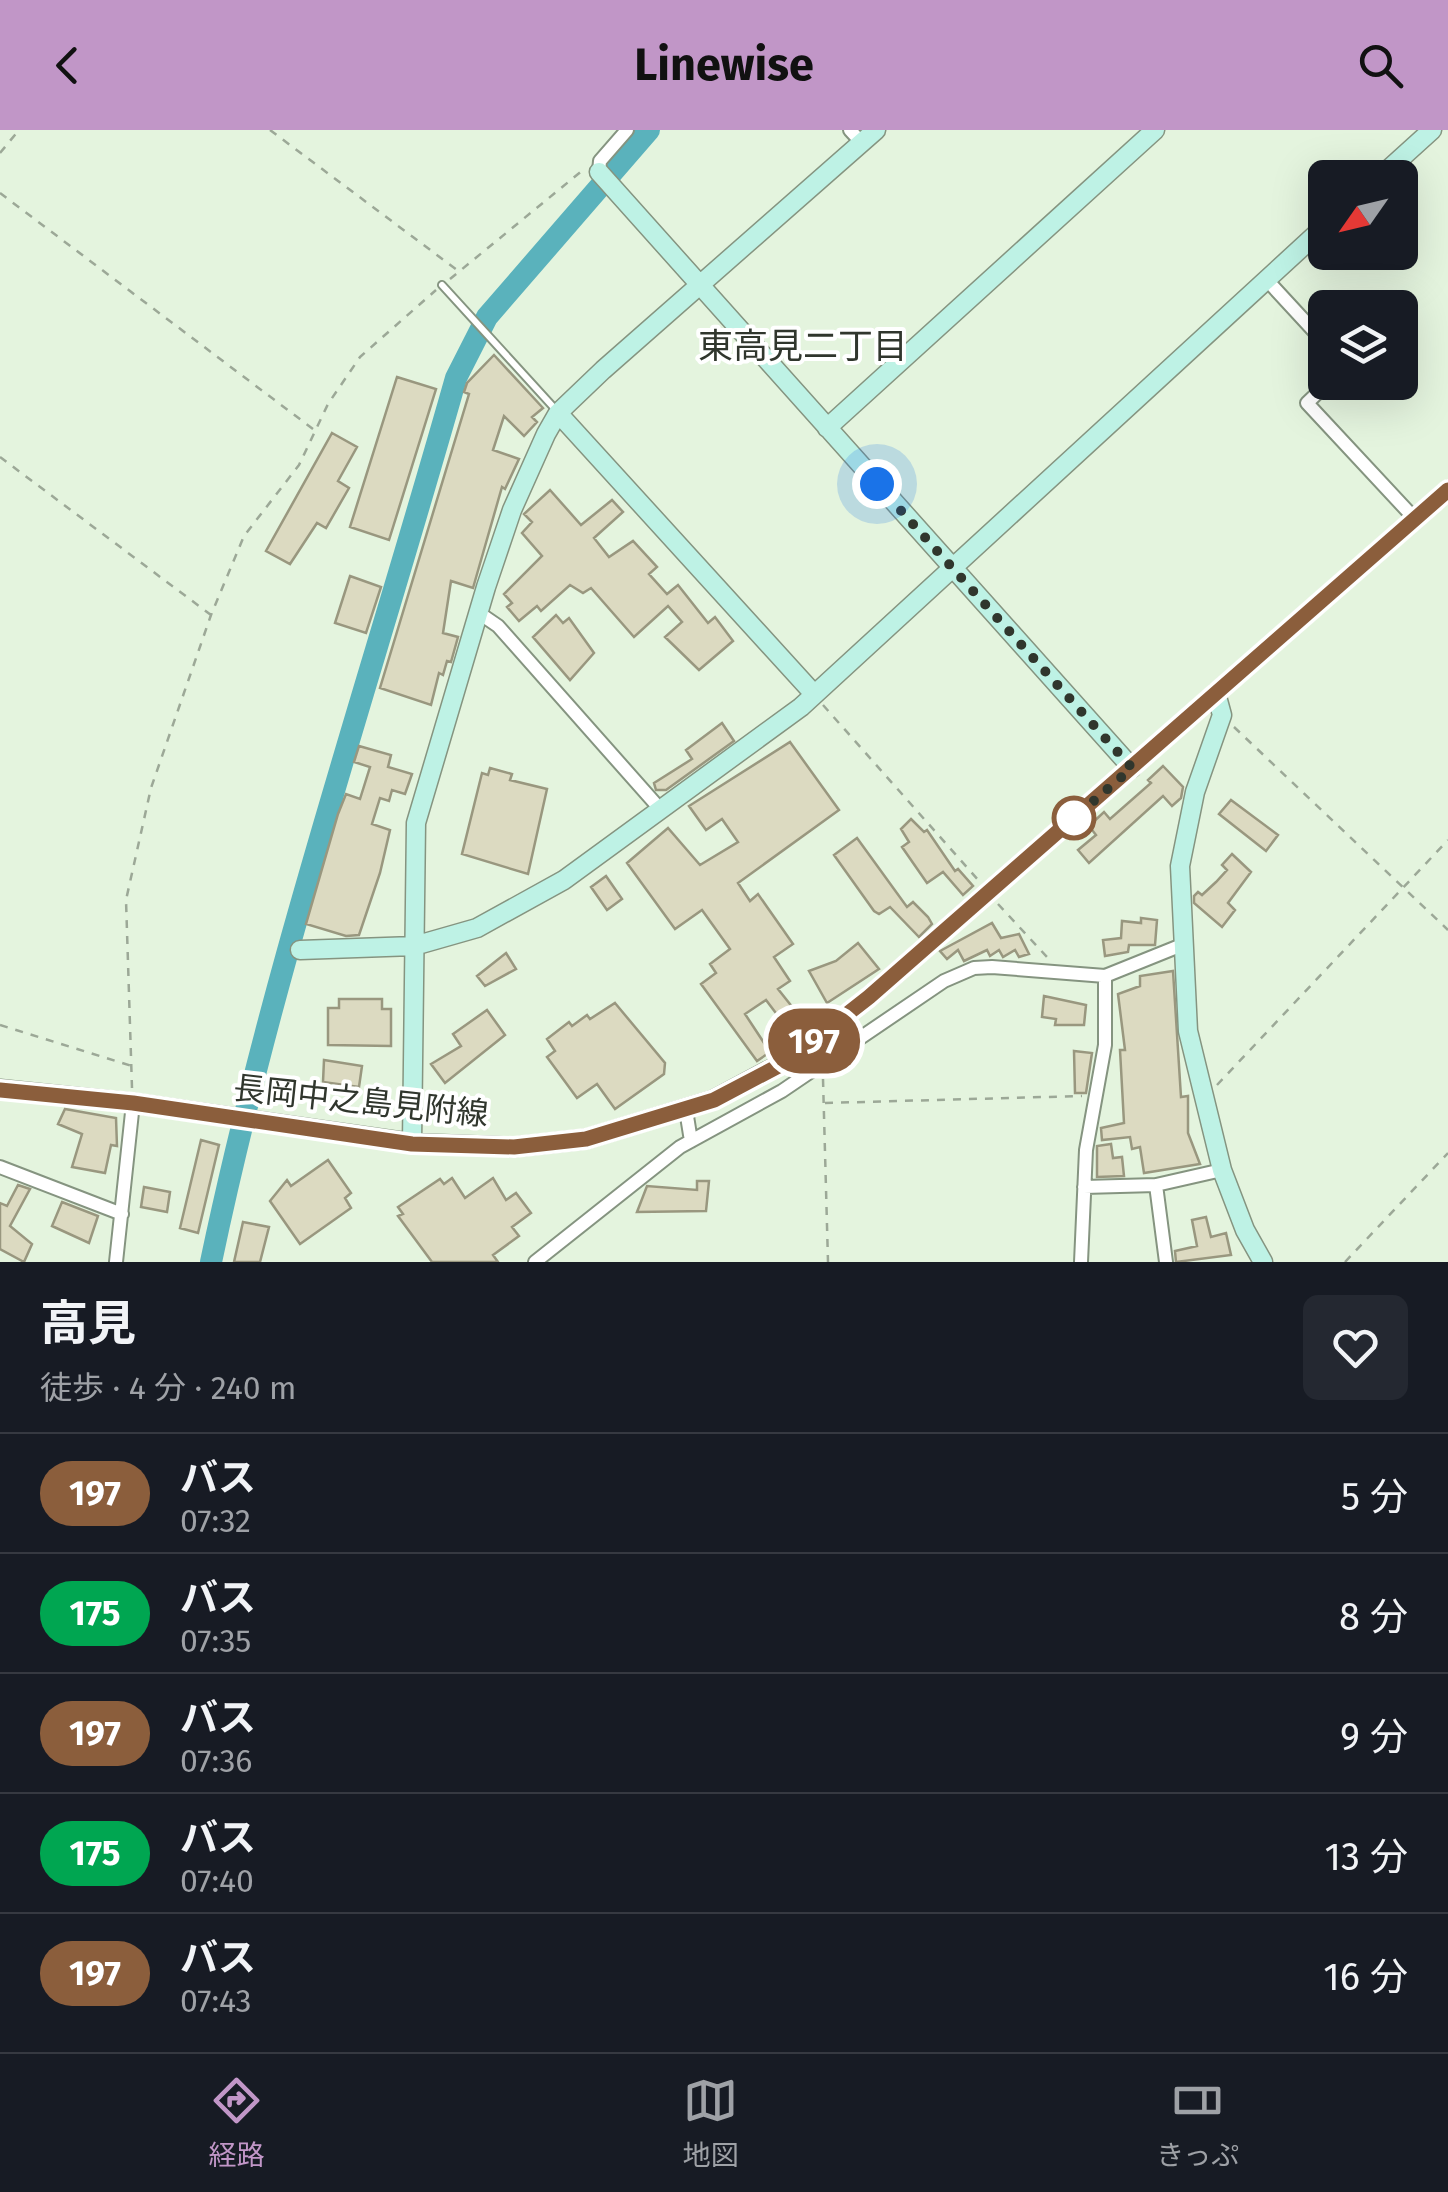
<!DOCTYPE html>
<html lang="ja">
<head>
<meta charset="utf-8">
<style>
  :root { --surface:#171b24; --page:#242831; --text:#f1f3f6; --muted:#9ea1a6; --line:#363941; --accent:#c196c7 }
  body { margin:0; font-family:"Fira Sans","Noto Sans JP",sans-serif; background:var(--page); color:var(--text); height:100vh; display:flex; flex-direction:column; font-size:38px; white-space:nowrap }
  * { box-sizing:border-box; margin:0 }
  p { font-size:32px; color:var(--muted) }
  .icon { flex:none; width:55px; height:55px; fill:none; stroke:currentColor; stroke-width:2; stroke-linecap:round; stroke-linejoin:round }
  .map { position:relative; height:1132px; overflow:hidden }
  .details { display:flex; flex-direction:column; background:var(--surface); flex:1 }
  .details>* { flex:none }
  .badge { padding:0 20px; border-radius:32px; font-size:35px; line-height:65px }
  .needle { width:65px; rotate:236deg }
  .tools { position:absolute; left:1308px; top:30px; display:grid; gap:20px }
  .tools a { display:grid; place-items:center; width:110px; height:110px; border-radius:15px; background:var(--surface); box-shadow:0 10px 40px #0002; font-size:50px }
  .you { position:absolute; width:50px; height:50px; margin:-25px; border:8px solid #fff; border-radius:50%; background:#1a73e8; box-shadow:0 0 0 15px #1a73e833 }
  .map>.badge { position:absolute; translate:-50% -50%; box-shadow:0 0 0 5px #fff }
  .round { display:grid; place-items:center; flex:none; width:105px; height:105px; border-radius:15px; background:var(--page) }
  .summary { display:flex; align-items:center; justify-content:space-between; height:170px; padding:0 40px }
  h1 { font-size:48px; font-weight:700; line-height:75px }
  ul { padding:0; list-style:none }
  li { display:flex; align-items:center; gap:30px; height:120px; padding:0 40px; border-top:2px solid var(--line) }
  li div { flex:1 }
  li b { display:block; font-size:38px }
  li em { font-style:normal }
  li .badge { min-width:110px; font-weight:700; text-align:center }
  header { display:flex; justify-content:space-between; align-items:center; height:130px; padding:0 40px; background:var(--accent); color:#111; font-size:45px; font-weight:700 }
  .tabs { display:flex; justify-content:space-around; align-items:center; height:140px; border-top:2px solid var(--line); background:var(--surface); font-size:28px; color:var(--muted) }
  .tabs a { display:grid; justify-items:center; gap:5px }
  .tabs .active { color:var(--accent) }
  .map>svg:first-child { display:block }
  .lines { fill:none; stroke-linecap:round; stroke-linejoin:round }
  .river { stroke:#5ab2bc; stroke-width:22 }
  .building { fill:#dcdac1; stroke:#99977f; stroke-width:2.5 }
  .lane-casing { stroke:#859480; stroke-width:10 }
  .street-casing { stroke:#859480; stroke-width:16 }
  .secondary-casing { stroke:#859480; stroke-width:21 }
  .path { stroke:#9ca897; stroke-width:2.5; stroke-dasharray:8 8; stroke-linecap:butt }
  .lane { stroke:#fff; stroke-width:6 }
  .street { stroke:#fff; stroke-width:12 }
  .secondary { stroke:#bef2e5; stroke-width:18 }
  .line-casing { stroke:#fff; stroke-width:22 }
  .line { stroke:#8b5e3c; stroke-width:15 }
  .walk { stroke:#30362d; stroke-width:10; stroke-dasharray:0 18 }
  .stop-dot { fill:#fff; stroke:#8b5e3c; stroke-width:5 }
  .labels { text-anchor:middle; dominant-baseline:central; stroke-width:8; stroke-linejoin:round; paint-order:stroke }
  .street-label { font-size:32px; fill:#30362d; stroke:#fff }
  .neighbourhood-label { font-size:35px; fill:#30362d; stroke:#fff }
</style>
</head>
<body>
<header><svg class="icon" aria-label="back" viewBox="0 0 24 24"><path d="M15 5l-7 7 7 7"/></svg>Linewise<svg class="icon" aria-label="search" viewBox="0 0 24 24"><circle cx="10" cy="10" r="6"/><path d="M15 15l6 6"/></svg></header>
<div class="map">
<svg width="1448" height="1132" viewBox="0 0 1448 1132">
  <rect width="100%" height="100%" fill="#e4f4de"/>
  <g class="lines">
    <!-- river -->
    <path class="river" d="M211 1132C274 832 373 542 456 248L487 187 649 0"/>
  </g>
  <!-- building -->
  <path class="building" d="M494 225 543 278 532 287 537 292 524 306 504 286 493 320 519 329 505 359 502 357 473 458 451 451 443 503 458 507 451 532 447 531 443 545 439 543 431 575 380 558 469 264 464 262 467 253Z
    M397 247 436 259 389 410 350 397Z
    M332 303 357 317 338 351 349 358 326 398 317 393 290 434 266 421Z
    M550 360 581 395 612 370 623 382 594 408 609 427 633 411 657 437 649 444 667 464 678 455 708 493 715 487 733 511 699 540 665 507 682 492 668 476 634 507 591 458 583 463 570 455 541 481 537 476 519 491 507 477 512 473 504 464 542 426 522 403 532 392 524 384Z
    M350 446 381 457 366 503 335 493Z
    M556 485 563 493 569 488 594 523 570 550 533 507Z
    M722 593 734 611 666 660H656L654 653 692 629 686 620Z
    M790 612 839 680 738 753 750 771 758 764 793 814 774 827 790 851 778 859 809 898 794 907 766 870 745 884 770 922 757 931 701 854 716 843 710 834 730 819 702 780 675 799 627 733 668 698 700 735 738 712 722 689 706 700 689 676Z
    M359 616 391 625 388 637 412 644 405 664 392 660 389 671 380 668 372 694 390 700 380 743 359 805 346 806 306 794 338 684 346 664 360 669 370 637 354 632Z
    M1163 636 1183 657 1181 668 1172 676 1163 666 1089 733 1078 720 1096 705 1089 696 1104 682 1110 689 1151 653 1148 650Z
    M490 638 512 644 510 650 547 659 528 744 462 724 482 643 488 645Z
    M1231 670 1278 705 1266 721 1219 684Z
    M911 689 924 702 927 700 955 741 958 739 973 756 963 765 943 742 927 753 902 717 909 712 901 699Z
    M857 708 907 777 913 772 928 787 932 794 919 807 890 777 879 784 874 781 834 725Z
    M1232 724 1251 742 1228 773 1235 780 1222 797 1194 773V766L1198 762 1202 765 1216 752 1227 740 1222 735Z
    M606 746 622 769 607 780 591 757Z
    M1141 788 1157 790 1155 815H1129L1128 822 1105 826 1103 810 1121 808 1122 791 1141 793Z
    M992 793 1001 808 1019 804 1029 824 1019 827 1015 820 1003 827 999 820 990 826 987 820 964 831 958 820 947 829 940 821Z
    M858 813 879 839 827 873 809 841 836 831Z
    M506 823 516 839 485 856 477 846Z
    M1173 841 1181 967 1188 966V1003L1200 1034 1144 1043 1140 1017 1132 1019 1130 1007 1102 1010 1101 998 1124 993 1120 920H1125L1118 864 1140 856V846Z
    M1044 866 1086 875 1084 895H1055L1056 889 1042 887Z
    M339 869H382V879H391V916L328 915V878H339Z
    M615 873 665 933 664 944 615 979 597 954 577 968 547 927 555 921 547 909 569 892 572 896 587 885 590 889Z
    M487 880 505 905 445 953 431 934 461 916 453 904Z
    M1074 921 1092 923 1086 963H1075Z
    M324 930 362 936 359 957 323 952Z
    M65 979 116 988 117 1016 111 1015 105 1043 72 1037 82 1004 58 994Z
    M201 1010 219 1015 198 1103 180 1098Z
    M1111 1014 1113 1028 1122 1027 1124 1046 1097 1047V1016Z
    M328 1030 351 1063 345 1068 351 1078 300 1114 270 1071 287 1050 291 1056Z
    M452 1048 465 1068 493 1048 506 1070 516 1063 531 1083 512 1097 519 1106 493 1125 498 1132H432L398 1086 403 1084 398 1077 440 1049 444 1054Z
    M697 1051H709L706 1081 637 1082 647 1056 697 1060Z
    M18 1055 30 1059 10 1096 32 1114 24 1132 0 1119V1073L7 1076Z
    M144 1057 170 1062 167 1082 141 1077Z
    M62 1072 98 1086 89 1113 52 1096Z
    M1206 1087 1211 1107 1226 1103 1231 1125 1176 1132 1175 1121 1197 1116 1192 1090Z
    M243 1092 269 1097 260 1132H234Z"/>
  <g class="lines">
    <defs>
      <path id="lane" d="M442 155 556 280"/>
      <path id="street" d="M850 0 862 13
        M599 42 600 31 627 0
        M1266 149 1325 213
        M1329 252 1307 273 1415 389
        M479 483 498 496 661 680
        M686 980 691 1011
        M0 1037 122 1084
        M1156 1055 1166 1132
        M1084 1057 1156 1055 1222 1040
        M116 1132 133 973
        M535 1132 680 1017 782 961 944 851 974 838 992 837 1105 846 1182 815
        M1081 1132 1086 1020 1105 915V846"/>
      <path id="secondary" d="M599 42 1132 638
        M1379 48 1432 0
        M558 283 814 564
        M827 298 1155 0
        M1216 563 1222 585 1195 662 1180 736 1188 901 1222 1040 1245 1100 1263 1132
        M300 820 414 816 477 798 564 750 801 577 1325 96
        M0 959 133 973 412 1013 514 1017 586 1009 713 970 786 931 869 867 1448 360
        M412 1013 416 693 486 457 512 380 546 304 558 283 603 240 876 0"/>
    </defs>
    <!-- lane casing -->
    <use href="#lane" class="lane-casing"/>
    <!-- street casing -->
    <use href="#street" class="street-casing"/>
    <!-- secondary casing -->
    <use href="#secondary" class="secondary-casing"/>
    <!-- path -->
    <path class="path" d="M270 0 457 140
      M0 23 19 0
      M0 63 313 299
      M450 149 583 40
      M0 327 211 485
      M823 575 980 752
      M1234 597 1448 800
      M998 774 1047 827
      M0 895 132 936
      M823 949 828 1132
      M1217 955 1448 710
      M132 958 126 770 151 658 211 485 244 406 299 335 328 274 360 227 436 160
      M825 973 1082 966
      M1345 1132 1448 1023"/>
    <!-- lane -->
    <use href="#lane" class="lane"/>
    <!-- street -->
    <use href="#street" class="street"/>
    <!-- secondary -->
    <use href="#secondary" class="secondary"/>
  </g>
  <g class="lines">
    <defs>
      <path id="line" d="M0 960 133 973 412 1014 514 1017 586 1009 714 970 786 932 869 867 1448 360"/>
    </defs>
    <!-- line casing -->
    <use href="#line" class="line-casing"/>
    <!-- line -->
    <use href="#line" class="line"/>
    <!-- walk -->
    <path class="walk" d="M877 354 1132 638 1074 688"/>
  </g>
  <!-- markers -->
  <circle class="stop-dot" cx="1074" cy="688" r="20"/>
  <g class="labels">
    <!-- street labels -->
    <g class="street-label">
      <text transform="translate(361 971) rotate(6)">長岡中之島見附線</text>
    </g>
    <!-- neighbourhood labels -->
    <g class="neighbourhood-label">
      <text x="803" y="216">東高見二丁目</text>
    </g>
  </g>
</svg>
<div class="tools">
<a><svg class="needle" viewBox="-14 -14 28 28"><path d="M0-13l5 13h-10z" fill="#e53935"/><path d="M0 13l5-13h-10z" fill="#9ea1a6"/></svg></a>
<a><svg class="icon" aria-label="layers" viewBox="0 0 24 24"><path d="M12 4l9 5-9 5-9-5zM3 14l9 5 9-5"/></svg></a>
</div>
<div class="you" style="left:877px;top:354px"></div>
<b class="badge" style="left:814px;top:911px;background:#8b5e3c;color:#fff">197</b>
</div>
<section class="details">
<div class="summary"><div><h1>高見</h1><p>徒歩 · 4 分 · 240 m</p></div><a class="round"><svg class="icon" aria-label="heart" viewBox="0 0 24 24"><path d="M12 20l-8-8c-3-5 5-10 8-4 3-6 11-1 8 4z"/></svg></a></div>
<ul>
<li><span class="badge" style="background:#8b5e3c;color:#fff">197</span><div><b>バス</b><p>07:32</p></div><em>5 分</em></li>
<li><span class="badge" style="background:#00a651;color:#fff">175</span><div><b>バス</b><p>07:35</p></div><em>8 分</em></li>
<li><span class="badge" style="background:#8b5e3c;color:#fff">197</span><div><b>バス</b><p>07:36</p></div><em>9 分</em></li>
<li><span class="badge" style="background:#00a651;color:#fff">175</span><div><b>バス</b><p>07:40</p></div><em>13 分</em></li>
<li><span class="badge" style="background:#8b5e3c;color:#fff">197</span><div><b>バス</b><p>07:43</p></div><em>16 分</em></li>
</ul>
</section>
<nav class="tabs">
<a class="active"><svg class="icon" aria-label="directions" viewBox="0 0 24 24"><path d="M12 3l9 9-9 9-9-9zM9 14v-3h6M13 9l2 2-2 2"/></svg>経路</a>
<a><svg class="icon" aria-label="map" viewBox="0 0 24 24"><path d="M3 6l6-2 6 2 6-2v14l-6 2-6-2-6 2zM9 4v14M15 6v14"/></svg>地図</a>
<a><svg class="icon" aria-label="tickets" viewBox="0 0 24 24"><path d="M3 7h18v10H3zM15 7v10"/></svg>きっぷ</a>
</nav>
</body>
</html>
